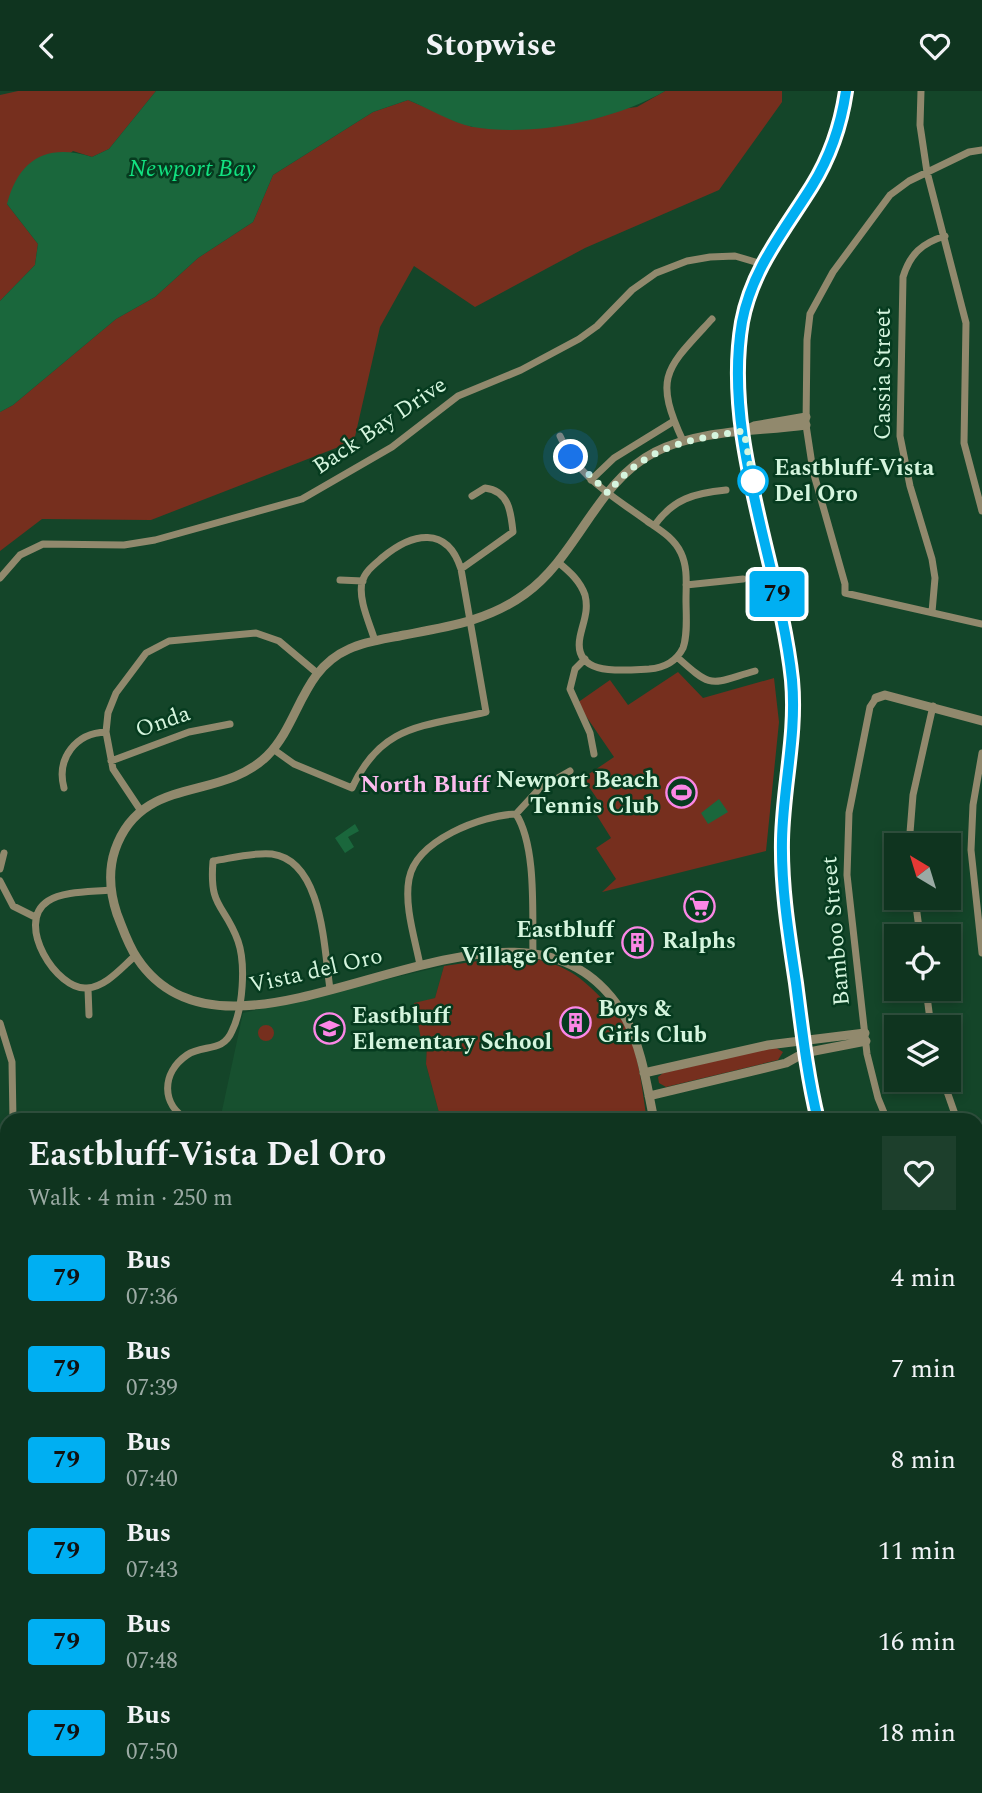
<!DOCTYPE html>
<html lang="en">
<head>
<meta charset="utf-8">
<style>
  :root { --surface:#0f341f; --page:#1d3f2c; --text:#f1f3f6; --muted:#9baaa4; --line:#2f4f3d }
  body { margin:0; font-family:Spectral,serif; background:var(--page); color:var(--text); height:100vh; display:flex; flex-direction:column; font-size:26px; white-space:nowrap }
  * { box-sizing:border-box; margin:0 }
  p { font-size:23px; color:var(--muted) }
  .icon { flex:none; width:38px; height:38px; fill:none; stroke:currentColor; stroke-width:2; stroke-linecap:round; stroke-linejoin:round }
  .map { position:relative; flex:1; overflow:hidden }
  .panel { position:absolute; left:0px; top:1022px; width:984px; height:681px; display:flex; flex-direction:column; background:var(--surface); border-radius:21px 21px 0 0; box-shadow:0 4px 10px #0003,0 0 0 2px var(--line) }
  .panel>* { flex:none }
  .badge { padding:0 14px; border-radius:5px; font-size:24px; line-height:46px }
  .needle { width:46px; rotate:322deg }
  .buttons { position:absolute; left:884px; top:742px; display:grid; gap:14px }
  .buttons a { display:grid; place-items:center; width:77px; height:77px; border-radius:0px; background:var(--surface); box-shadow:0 4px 10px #0003,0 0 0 2px var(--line); font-size:35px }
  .you { position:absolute; width:35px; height:35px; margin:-18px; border:5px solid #fff; border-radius:50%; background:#1a73e8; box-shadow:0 0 0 10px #1a73e833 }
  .map>.badge { position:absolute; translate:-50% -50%; box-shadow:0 0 0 4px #fff }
  .round { display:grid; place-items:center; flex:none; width:74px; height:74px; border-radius:0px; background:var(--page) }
  .overview { display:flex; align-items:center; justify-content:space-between; height:119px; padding:0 28px }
  h1 { font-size:33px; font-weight:700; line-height:52px }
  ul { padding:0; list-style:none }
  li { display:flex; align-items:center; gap:21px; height:91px; padding:0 28px }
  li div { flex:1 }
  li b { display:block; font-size:26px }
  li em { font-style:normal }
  li .badge { min-width:77px; font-weight:700; text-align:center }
  header { display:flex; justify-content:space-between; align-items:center; height:91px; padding:0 28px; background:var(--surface); font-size:32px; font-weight:700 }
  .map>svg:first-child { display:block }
  .built { fill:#17502f }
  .green { fill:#762f1e }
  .water { fill:#1a673c }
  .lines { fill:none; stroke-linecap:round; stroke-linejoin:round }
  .minor { stroke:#91896d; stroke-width:7 }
  .tertiary { stroke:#91896d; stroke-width:9 }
  .secondary { stroke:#c1b488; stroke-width:10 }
  .line-casing { stroke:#fff; stroke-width:16 }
  .line { stroke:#00aff2; stroke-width:10 }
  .walk { stroke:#d5f5de; stroke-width:7; stroke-dasharray:0 12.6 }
  .stop-dot { fill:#fff; stroke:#00aff2; stroke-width:3.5 }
  .labels { text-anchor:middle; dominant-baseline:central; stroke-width:5; stroke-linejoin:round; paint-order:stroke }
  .street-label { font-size:23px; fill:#d5f5de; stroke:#063b1f }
  .stop-label { font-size:23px; font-weight:bold; fill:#d5f5de; stroke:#063b1f; text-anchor:start }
  .poi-label { font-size:23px; font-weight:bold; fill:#d5f5de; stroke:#063b1f; text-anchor:end }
  .water-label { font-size:24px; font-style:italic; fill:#12e281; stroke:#063b1f }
  .neighbourhood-label { font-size:24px; font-weight:bold; fill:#fcbbee; stroke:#063b1f }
</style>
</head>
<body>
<header><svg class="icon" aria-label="back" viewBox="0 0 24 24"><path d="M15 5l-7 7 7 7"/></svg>Stopwise<svg class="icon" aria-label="heart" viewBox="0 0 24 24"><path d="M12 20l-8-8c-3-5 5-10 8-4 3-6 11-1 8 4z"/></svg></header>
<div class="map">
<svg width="982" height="1702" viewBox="0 0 982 1702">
  <rect width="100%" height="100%" fill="#144529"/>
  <!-- built -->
  <path class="built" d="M444 875 435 907 414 913 427 953 426 973 441 1029H220L243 922Z
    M977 1288 982 1293V1702H808L795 1696H976Z"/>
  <!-- green -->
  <path class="green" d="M18 0H156L109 58 92 66 73 60 7 113 38 153 35 174 0 210V4Z
    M665 0H782V11L719 99 585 157 475 216 414 175 380 236 354 350 151 429 42 428 0 460V321L13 314 116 228 155 206 198 167 253 131 273 84 373 21 408 9 472 36 637 16Z
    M678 581 703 607 774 587 779 631 766 760 602 801 616 788 596 757 611 747 596 723 604 718 583 687 614 666 577 612 610 589 628 614Z
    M513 865C557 869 577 880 607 913 613 919 621 926 625 933 639 962 642 998 647 1029H441L426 973 427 954 422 953 414 912 435 907 444 875Z
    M258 942a8 8 0 1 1 16 0a8 8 0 1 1-16 0Z
    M775 956 783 961 778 969 666 996 659 992 658 986 663 982Z
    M977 1312 982 1315V1398L977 1403Z
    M982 1413V1463L977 1468V1418Z
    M0 1605 7 1620V1696H61L65 1702H0Z
    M976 1620 982 1630 977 1634 982 1643V1672L977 1674Z
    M799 1696H877V1702H811Z
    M883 1696H936L924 1702H882Z"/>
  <!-- water -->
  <path class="water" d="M156 0H665C613 30 533 46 473 36 452 32 428 17 408 9L373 21 273 84 253 131 198 167 155 206 116 228 13 314 0 321V210L35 174 38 153 7 113C19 68 47 52 92 66L109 58Z
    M719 708 728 721 708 733 701 722Z
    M355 733 359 740 348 746 354 756 345 762 335 747Z"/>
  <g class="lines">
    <!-- minor -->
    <path class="minor" d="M921 0 920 34 927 81 966 232 964 352 982 420
      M982 59 969 61 909 90 890 104 833 181 810 223 807 249 806 334 813 380 845 493V502L982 533
      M683 350C653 285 666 278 712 228
      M591 389 614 367 674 330
      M654 435C673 408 694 402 726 399
      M559 472C570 481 580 490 585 504 589 520 583 531 580 546 572 587 625 579 649 578 663 577 676 571 683 557 688 543 686 524 686 509 686 493 688 477 681 462 674 447 660 439 647 430 614 406 576 385 560 345
      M461 478 513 441C511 421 509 400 485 397L472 405
      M0 487 20 464 43 453 124 454 155 449 302 408 392 356 458 305 521 279 579 248 597 235 632 199 656 182 687 170 710 166 735 165 762 173
      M340 489 363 490
      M686 494 743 488
      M932 521 935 487 932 468 910 395 900 345 903 186C910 163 922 152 945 145
      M677 566C714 599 709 593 755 580
      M585 568 575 578 570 598 590 642 594 663
      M876 607 870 616 849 722 847 784 867 963 878 1007 887 1029
      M273 658 294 673 352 697C382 632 424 636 486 621L461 478C447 434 412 442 383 466 375 473 365 480 362 491 358 509 370 533 375 550
      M982 662 973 714 971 759 982 862
      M111 670 189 641 230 633
      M64 697C56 667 76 642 106 641
      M141 720 113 678 106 641 108 622 116 602 146 562 169 550 256 542 279 550 317 582
      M516 723 539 698 570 680
      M909 754 913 704 933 615
      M0 778 4 762
      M0 790 13 815 35 826
      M111 799C92 801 63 800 48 810 14 832 57 900 87 897 106 896 122 876 135 865
      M915 807 920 845
      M420 874C415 848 404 815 409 788 416 749 482 724 516 723 537 756 532 824 533 863
      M88 898 89 924
      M926 898 931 936
      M0 932 12 971 13 1029
      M943 989 957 1029
      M188 1029C161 1014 161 982 187 964 203 953 223 962 232 940 243 918 246 873 238 850 224 812 209 818 213 770 232 767 254 761 272 763 323 770 324 858 330 898
      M976 1063 982 1069
      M976 1115 982 1110
      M0 1116 7 1073
      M0 1569 7 1584
      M75 1696 79 1702
      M279 1702 285 1696
      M396 1702 398 1696
      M485 1702 495 1696
      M749 1702 752 1696"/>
    <!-- tertiary -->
    <path class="tertiary" d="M745 339 754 335 806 326
      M876 607 885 604 982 630
      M644 982 768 954 865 942
      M649 1005 786 972 804 962 866 950
      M654 1029C647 996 642 958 626 928 522 742 238 1020 137 867 128 854 123 838 117 823 110 802 108 780 115 759 141 683 220 711 267 665 300 632 301 579 349 558 366 550 385 548 404 544 447 536 488 530 525 503 578 465 596 391 655 361 700 338 757 341 806 334
      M342 1696 351 1702
      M778 1696 792 1702
      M638 1702 645 1696"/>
    <!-- secondary -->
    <path class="secondary" d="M818 1029C807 984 802 938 796 892 789 845 782 797 782 749 783 695 797 644 792 589 780 473 723 348 743 231 752 178 784 139 812 95 830 66 841 34 846 0
      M976 1270 982 1275"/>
  </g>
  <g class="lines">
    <defs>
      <path id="line" d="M818 1029C807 984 802 938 796 892 789 845 781 797 782 749 783 695 797 644 792 589 780 474 722 348 742 231 752 178 784 140 812 95 830 66 841 34 846 0"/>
    </defs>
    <!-- line casing -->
    <use href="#line" class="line-casing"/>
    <!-- line -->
    <use href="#line" class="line"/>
    <!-- walk -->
    <path class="walk" d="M571 366 608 402C644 356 688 348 744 340L753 390"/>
  </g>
  <!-- icons -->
  <defs>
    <symbol id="stadium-ring" viewBox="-11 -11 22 22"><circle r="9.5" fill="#063b1f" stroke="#fb87e6" stroke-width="1.5"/><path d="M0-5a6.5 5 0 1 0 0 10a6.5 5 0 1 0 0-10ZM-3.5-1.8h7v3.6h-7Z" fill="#fb87e6"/></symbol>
    <symbol id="supermarket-ring" viewBox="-11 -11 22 22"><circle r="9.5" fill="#063b1f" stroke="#fb87e6" stroke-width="1.5"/><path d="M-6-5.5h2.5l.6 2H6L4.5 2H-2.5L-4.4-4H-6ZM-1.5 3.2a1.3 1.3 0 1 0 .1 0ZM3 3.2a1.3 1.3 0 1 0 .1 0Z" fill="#fb87e6"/></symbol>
    <symbol id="building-ring" viewBox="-11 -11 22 22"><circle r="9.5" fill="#063b1f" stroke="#fb87e6" stroke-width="1.5"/><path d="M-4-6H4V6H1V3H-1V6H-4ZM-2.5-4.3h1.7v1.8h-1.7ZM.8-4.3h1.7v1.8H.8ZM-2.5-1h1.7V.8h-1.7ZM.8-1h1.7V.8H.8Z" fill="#fb87e6"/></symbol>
    <symbol id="school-ring" viewBox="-11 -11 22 22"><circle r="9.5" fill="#063b1f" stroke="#fb87e6" stroke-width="1.5"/><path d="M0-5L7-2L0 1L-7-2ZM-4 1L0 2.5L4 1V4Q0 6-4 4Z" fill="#fb87e6"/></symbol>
  </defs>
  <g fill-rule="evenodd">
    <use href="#stadium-ring" x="664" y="684" width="35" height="35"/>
    <use href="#supermarket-ring" x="682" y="798" width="35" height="35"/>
    <use href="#building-ring" x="620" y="834" width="35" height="35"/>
    <use href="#building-ring" x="558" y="914" width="35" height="35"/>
    <use href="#school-ring" x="312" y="920" width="35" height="35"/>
  </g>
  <!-- markers -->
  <circle class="stop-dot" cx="753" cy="390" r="14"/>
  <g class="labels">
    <!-- street labels -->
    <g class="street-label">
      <text transform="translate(883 283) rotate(-90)">Cassia Street</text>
      <text transform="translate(380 335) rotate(-34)">Back Bay Drive</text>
      <text transform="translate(163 631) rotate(-19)">Onda</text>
      <text transform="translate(836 840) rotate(-95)">Bamboo Street</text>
      <text transform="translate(316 880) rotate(-13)">Vista del Oro</text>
    </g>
    <!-- stop labels -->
    <g class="stop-label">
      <text x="774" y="377">Eastbluff-Vista<tspan x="774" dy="26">Del Oro</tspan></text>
    </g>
    <!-- poi labels -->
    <g class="poi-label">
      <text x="659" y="689">Newport Beach<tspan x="659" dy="26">Tennis Club</tspan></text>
      <text x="614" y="839">Eastbluff<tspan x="614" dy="26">Village Center</tspan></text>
      <text x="699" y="850" text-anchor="middle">Ralphs</text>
      <text x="598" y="918" text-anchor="start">Boys &amp;<tspan x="598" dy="26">Girls Club</tspan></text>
      <text x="352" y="925" text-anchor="start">Eastbluff<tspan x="352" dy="26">Elementary School</tspan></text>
    </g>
    <!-- water labels -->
    <g class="water-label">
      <text x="192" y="78">Newport Bay</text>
    </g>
    <!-- neighbourhood labels -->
    <g class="neighbourhood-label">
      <text x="425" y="694">North Bluff</text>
    </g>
  </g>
</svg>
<div class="buttons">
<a><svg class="needle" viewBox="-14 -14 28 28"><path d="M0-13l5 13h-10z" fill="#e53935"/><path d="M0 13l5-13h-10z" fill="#9baaa4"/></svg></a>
<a><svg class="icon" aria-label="locate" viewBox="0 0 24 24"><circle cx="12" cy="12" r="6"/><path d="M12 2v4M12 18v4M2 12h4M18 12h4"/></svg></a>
<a><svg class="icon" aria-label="layers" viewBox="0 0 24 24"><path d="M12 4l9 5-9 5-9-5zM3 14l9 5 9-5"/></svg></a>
</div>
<div class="you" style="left:571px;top:366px"></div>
<b class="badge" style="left:777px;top:503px;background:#00aff2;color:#111">79</b>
<section class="panel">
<div class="overview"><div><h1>Eastbluff-Vista Del Oro</h1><p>Walk · 4 min · 250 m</p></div><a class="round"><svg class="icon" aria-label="heart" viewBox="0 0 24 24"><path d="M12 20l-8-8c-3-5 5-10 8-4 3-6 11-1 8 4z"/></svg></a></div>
<ul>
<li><span class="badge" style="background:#00aff2;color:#111">79</span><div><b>Bus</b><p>07:36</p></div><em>4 min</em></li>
<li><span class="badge" style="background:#00aff2;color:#111">79</span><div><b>Bus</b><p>07:39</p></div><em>7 min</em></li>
<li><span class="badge" style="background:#00aff2;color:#111">79</span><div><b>Bus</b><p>07:40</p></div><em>8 min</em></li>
<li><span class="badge" style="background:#00aff2;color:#111">79</span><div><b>Bus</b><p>07:43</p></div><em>11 min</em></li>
<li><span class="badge" style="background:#00aff2;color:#111">79</span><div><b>Bus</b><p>07:48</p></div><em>16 min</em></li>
<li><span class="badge" style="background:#00aff2;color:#111">79</span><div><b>Bus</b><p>07:50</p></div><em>18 min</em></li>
</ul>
</section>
</div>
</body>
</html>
